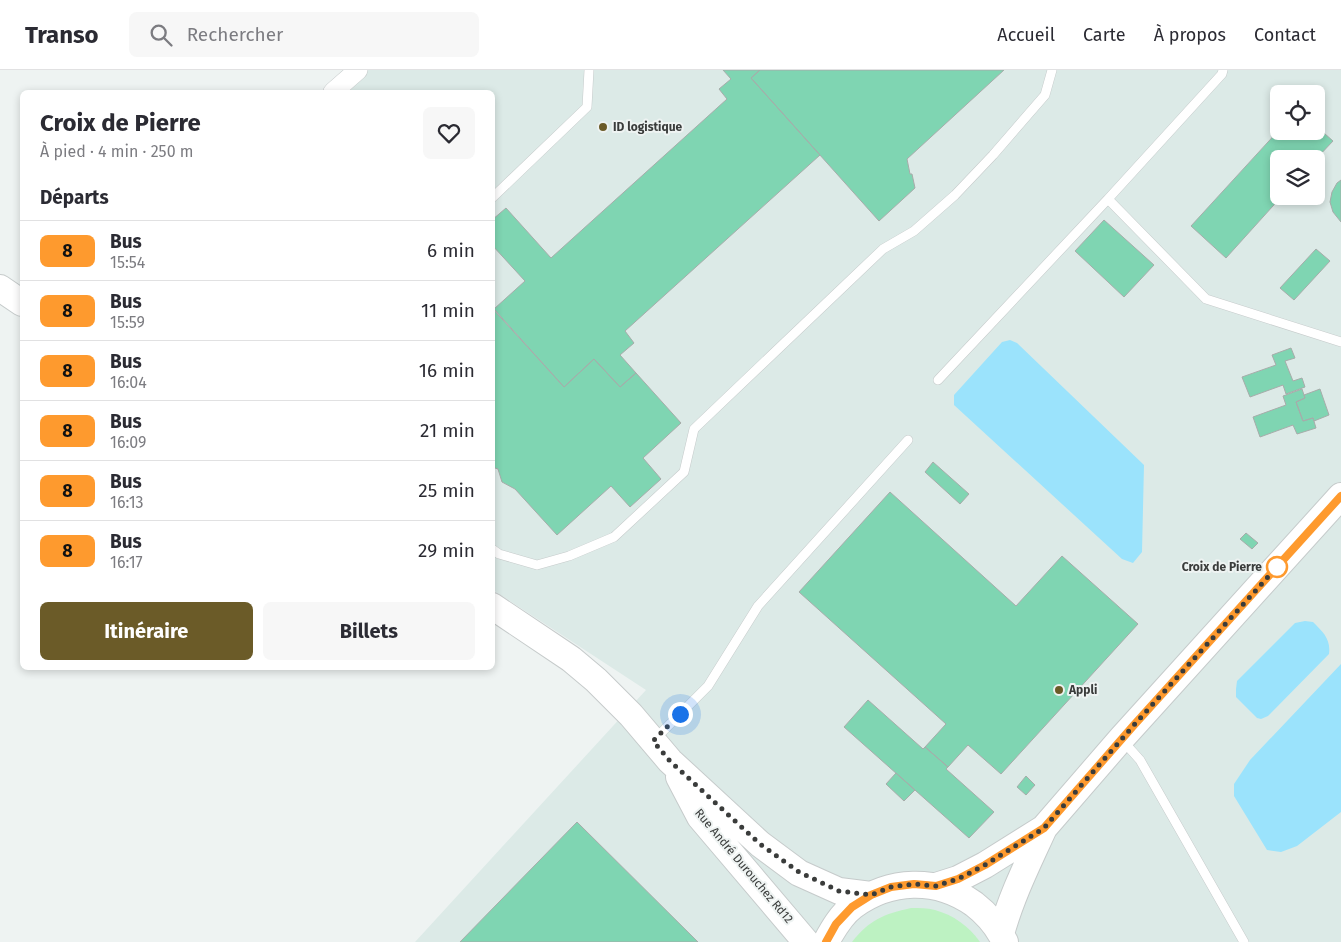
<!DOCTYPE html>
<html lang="fr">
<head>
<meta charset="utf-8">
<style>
  :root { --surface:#fff; --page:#f7f7f7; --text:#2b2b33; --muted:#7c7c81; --line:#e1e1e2; --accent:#6b5b28 }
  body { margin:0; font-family:"Fira Sans",sans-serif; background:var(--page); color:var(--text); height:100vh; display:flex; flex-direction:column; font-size:19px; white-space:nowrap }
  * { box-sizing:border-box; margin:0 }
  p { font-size:16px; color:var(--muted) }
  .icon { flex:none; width:28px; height:28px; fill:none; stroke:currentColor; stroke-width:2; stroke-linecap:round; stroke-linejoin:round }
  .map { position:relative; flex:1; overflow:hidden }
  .side { position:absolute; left:20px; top:20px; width:475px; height:580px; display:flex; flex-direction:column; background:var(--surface); border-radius:8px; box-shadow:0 2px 8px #0003 }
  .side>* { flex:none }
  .badge { padding:0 10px; border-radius:8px; font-size:18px; line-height:32px }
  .buttons { position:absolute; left:1270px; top:15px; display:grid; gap:10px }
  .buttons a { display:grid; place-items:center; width:55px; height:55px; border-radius:8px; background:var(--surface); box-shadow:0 2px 8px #0003; font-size:25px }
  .you { position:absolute; width:25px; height:25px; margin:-12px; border:4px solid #fff; border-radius:50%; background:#1a73e8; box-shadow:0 0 0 8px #1a73e833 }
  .map>.badge { position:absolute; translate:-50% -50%; box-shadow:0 0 0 2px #fff }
  h2 { padding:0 20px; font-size:19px; line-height:45px }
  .round { display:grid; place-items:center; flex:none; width:52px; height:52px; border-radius:8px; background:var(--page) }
  .overview { display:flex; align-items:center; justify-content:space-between; height:85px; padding:0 20px }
  h1 { font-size:24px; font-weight:700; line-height:38px }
  .action { display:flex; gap:10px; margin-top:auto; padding:10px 20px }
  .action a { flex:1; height:58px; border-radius:8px; background:var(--accent); color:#fff; font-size:20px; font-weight:700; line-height:58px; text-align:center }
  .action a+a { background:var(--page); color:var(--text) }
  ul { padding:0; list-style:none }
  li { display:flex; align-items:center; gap:15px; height:60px; padding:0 20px; border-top:1px solid var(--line) }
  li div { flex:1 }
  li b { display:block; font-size:19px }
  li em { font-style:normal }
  li .badge { min-width:55px; font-weight:700; text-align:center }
  header { display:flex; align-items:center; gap:30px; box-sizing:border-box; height:70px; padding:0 25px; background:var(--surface); border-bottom:1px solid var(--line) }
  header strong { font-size:24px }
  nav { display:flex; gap:28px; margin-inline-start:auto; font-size:18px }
  .search { width:350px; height:45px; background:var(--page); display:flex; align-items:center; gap:12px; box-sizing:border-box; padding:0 18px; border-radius:8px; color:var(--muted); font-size:19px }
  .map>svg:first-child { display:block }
  .built { fill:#dceae7; fill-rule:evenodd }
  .green { fill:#bdf2c2 }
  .water { fill:#9be3fc }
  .building { fill:#7fd5b2; stroke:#a7acaa }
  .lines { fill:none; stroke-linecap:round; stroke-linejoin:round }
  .lane-casing { stroke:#c6cbcb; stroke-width:10 }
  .street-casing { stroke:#c6cbcb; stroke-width:20 }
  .secondary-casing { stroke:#c6cbcb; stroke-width:28 }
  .lane { stroke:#fff; stroke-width:9 }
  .street { stroke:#fff; stroke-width:19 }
  .secondary { stroke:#fff; stroke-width:26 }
  .line-casing { stroke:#fff; stroke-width:11 }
  .line { stroke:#fe9a2e; stroke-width:8 }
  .walk { stroke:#3a3c3b; stroke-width:5; stroke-dasharray:0 9 }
  .poi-dot { fill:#6b5b28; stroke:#eef3f2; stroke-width:2 }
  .stop-dot { fill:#fff; stroke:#fe9a2e; stroke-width:2.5 }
  .labels { text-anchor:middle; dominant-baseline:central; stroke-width:4; stroke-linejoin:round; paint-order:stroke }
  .poi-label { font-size:12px; font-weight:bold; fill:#3a3c3b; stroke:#eef3f2; text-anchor:start }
  .stop-label { font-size:12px; font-weight:bold; fill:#3a3c3b; stroke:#eef3f2; text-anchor:end }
  .street-label { font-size:12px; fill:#3a3c3b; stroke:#eef3f2 }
</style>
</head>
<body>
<header>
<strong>Transo</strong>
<div class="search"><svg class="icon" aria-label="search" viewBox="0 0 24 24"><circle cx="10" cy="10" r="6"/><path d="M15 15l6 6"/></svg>Rechercher</div>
<nav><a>Accueil</a><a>Carte</a><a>À propos</a><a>Contact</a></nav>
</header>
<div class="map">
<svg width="1341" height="872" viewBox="0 0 1341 872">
  <rect width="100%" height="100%" fill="#eef3f2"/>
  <!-- built -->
  <path class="built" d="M367 0H1341V872H415L646 620 493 520 492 22H341ZM1279 24H1316V61H1279ZM1279 89H1316V126H1279Z"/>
  <!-- green -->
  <path class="green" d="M911 838C919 838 927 838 935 840 953 845 969 856 980 872H852C869 850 884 844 911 838Z"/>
  <!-- water -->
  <path class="water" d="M1010 270 1017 273 1144 395 1142 482 1133 493 1122 489 954 335V325L1002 272Z
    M1305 551 1313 552C1323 562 1331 569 1329 584L1268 646 1261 649 1257 648 1236 627V619L1237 611 1295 553Z
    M1341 594V742L1297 776 1281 782 1267 780 1234 726V714L1250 690Z"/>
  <!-- building -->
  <path class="building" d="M723 0H760L751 8 820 85 625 261 634 273 620 285 636 303 620 317 594 289 564 317 494 239 525 211 492 175V150L506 138 551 188 727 29 719 19 731 9Z
    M760 0H1004L907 89 910 104H912L915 118 879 151 751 8Z
    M1316 56 1333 71 1316 89H1279V126H1282L1226 188 1191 156 1279 60V61H1316Z
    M1341 110V152L1333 142 1330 132 1332 122 1337 113Z
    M1104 150 1154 195 1124 227 1075 181Z
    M1316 179 1330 191 1294 230 1280 218Z
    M492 238 564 317 594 289 620 317 636 303 681 353 643 388 661 409 630 437 611 416 557 465 515 419 502 412 498 399 492 397Z
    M1291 278 1295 288 1285 291 1293 311 1302 308 1305 317 1286 324 1283 315 1250 327 1242 307 1276 295 1272 285Z
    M1302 319 1305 328 1296 332 1303 351 1313 348 1316 358 1297 364 1293 355 1260 367 1253 347 1286 335 1283 326Z
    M1320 319 1329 345 1314 351 1313 348 1303 351 1296 332 1305 328 1304 325Z
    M933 392 969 424 960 434 925 402Z
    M890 422 1016 536 1062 486 1138 554 1001 704 968 675 948 697 925 677 946 654 799 522Z
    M1246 463 1258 473 1252 479 1240 469Z
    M868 630 923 679 925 677 948 697 946 699 994 742 969 768 844 657Z
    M896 703 915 720 904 731 886 714Z
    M1026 706 1035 715 1026 725 1017 717Z
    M577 752 698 872H460Z"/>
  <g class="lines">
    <defs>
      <path id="lane" d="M492 128 587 37 589 0
        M1108 129 1222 4 1223 0
        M938 310 1108 129 1206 229 1341 272
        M492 479 499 484 537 495 569 486 614 467 684 402 694 359 883 179 914 161 955 125 993 85 1045 25 1052 0
        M655 669 708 616 758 536 908 370
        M1123 671 1140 690 1244 872"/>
      <path id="street" d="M333 22 358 0"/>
      <path id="secondary" d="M0 218 22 233
        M492 536 571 589 596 610 631 645 670 691 760 774 799 803 839 821 871 825
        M679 707 700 747 806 872
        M936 816 958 809 985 795 1044 758 1121 669 1341 426
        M1001 864C1011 827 1028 793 1044 758
        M826 872C833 859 841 845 853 836 890 809 936 807 974 834 987 844 998 857 1005 872"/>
    </defs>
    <!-- lane casing -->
    <use href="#lane" class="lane-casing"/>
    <!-- street casing -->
    <use href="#street" class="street-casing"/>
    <!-- secondary casing -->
    <use href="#secondary" class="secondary-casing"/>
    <!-- lane -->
    <use href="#lane" class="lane"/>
    <!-- street -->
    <use href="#street" class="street"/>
    <!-- secondary -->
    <use href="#secondary" class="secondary"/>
  </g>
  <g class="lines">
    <defs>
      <path id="line" d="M826 872 836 854 852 837 871 825 891 817 914 814 936 816 958 809 985 795 1044 758 1134 655 1341 426"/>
    </defs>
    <!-- line casing -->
    <use href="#line" class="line-casing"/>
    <!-- line -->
    <use href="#line" class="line"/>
    <!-- walk -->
    <path class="walk" d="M680 644 653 671 670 691 760 774 799 802 839 821 871 825 891 817 914 814 936 816 958 809 985 795 1044 758 1134 655 1277 497"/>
  </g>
  <!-- markers -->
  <g class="poi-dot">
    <circle cx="603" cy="57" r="5"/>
    <circle cx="1059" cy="620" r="5"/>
  </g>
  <circle class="stop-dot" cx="1277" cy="497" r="10"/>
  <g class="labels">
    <!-- poi labels -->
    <g class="poi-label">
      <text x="613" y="57">ID logistique</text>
      <text x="1069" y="620">Appli</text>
    </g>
    <!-- stop labels -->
    <g class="stop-label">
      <text x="1262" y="497">Croix de Pierre</text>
    </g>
    <!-- street labels -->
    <g class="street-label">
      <text transform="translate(744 796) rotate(50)">Rue André Durouchez Rd12</text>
    </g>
  </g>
</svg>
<div class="buttons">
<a><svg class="icon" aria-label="locate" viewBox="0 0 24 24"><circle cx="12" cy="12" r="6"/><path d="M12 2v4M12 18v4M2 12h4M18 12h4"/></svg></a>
<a><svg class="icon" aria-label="layers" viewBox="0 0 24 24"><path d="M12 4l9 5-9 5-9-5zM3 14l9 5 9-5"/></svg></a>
</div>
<div class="you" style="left:680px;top:644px"></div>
<section class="side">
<div class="overview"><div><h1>Croix de Pierre</h1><p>À pied · 4 min · 250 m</p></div><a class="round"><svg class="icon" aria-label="heart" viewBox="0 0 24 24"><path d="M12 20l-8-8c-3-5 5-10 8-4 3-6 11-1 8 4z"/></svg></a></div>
<h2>Départs</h2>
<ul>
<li><span class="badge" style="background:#fe9a2e;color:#111">8</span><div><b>Bus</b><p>15:54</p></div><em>6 min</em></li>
<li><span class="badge" style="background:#fe9a2e;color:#111">8</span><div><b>Bus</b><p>15:59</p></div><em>11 min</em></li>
<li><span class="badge" style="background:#fe9a2e;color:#111">8</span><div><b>Bus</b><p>16:04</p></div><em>16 min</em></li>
<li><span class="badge" style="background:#fe9a2e;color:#111">8</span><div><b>Bus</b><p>16:09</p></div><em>21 min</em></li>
<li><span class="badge" style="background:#fe9a2e;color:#111">8</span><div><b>Bus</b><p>16:13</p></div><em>25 min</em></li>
<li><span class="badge" style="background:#fe9a2e;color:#111">8</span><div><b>Bus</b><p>16:17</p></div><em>29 min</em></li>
</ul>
<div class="action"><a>Itinéraire</a><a>Billets</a></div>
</section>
</div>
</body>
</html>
